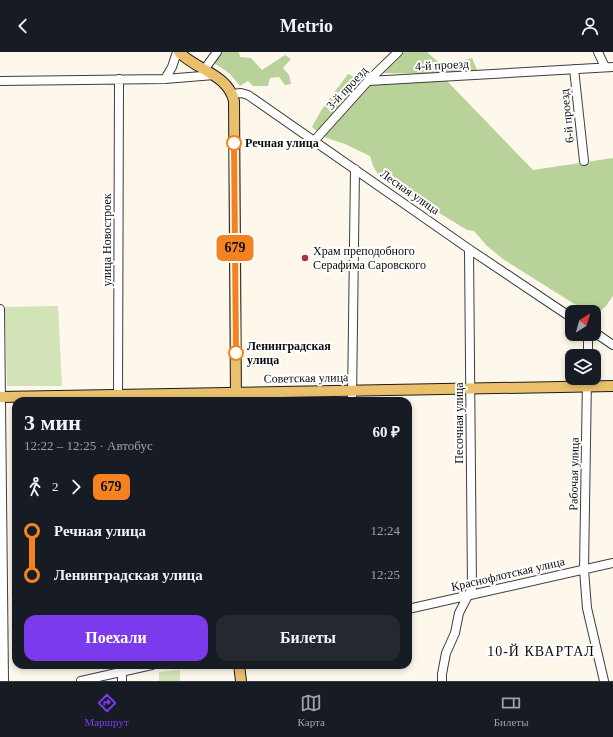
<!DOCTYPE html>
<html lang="ru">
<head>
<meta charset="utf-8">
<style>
  :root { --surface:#171b24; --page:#242831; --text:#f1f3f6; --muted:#9ea1a6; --line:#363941; --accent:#7c3aed }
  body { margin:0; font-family:Georgia,serif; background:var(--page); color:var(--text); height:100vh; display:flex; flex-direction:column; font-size:15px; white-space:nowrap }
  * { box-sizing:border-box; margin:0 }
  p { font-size:13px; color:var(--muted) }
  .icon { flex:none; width:22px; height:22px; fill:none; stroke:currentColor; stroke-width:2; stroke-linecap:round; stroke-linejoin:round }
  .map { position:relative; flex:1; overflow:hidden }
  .panel { position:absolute; left:12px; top:345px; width:400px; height:272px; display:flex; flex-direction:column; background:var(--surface); border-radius:12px; box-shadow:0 2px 6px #0003 }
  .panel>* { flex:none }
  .badge { padding:0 8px; border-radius:6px; font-size:14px; line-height:26px }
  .needle { width:26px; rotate:37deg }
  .buttons { position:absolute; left:565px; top:253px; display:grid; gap:8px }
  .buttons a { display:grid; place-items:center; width:36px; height:36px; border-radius:8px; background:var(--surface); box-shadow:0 2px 6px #0003; font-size:20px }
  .map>.badge { position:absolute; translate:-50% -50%; box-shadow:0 0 0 2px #fff }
  .legs { display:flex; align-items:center; gap:6px; height:44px; padding:0 12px; font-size:13px }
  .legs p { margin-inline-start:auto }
  .summary { display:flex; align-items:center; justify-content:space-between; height:68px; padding:0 12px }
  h1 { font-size:22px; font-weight:800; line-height:30px }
  .cta { display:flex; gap:8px; margin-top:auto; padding:8px 12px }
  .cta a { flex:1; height:46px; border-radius:12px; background:var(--accent); color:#fff; font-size:16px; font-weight:800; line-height:46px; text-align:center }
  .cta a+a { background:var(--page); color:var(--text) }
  ul { padding:0 12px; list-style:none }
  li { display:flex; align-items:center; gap:14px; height:44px; font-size:15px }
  li i { display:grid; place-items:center; width:6px; height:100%; margin:0 5px; background:currentColor }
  li i::after { content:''; width:10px; height:10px; margin:-5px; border:3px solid; border-radius:50%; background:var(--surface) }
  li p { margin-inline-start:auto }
  li:first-child i { background:linear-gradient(#0000 50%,currentColor 0) }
  li:last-child i { background:linear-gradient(currentColor 50%,#0000 0) }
  header { display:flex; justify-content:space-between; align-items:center; height:52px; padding:0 12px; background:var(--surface); font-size:18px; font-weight:800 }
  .tab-bar { display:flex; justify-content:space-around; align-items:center; height:56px; border-top:1px solid var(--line); background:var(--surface); font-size:11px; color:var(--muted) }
  .tab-bar a { display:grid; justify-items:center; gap:2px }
  .tab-bar .active { color:var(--accent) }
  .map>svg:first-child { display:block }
  .green { fill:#d3e3b8 }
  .forest { fill:#b8d299 }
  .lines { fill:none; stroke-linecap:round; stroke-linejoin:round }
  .minor-casing { stroke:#3e3e3e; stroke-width:10 }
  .major-casing { stroke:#1c1c1c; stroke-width:12 }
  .minor { stroke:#fff; stroke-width:8 }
  .major { stroke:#eac06d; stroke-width:10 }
  .line-1-casing { stroke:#fff; stroke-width:9 }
  .line-1 { stroke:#f58220; stroke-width:6 }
  .stop-1-dot { fill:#fff; stroke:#f58220; stroke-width:2 }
  .poi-dot { fill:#ac3243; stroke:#fff; stroke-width:1.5 }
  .labels { text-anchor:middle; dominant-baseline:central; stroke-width:4; stroke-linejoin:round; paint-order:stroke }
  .street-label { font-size:12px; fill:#0b0b0b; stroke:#fff }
  .stop-label { font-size:12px; font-weight:bold; fill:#0b0b0b; stroke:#fff; text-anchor:start }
  .poi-label { font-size:12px; fill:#0b0b0b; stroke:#fff; text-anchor:start }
  .quarter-label { font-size:14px; letter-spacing:1px; fill:#0b0b0b; stroke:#fff }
</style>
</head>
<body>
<header><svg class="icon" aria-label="back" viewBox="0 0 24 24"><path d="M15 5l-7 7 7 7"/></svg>Metrio<svg class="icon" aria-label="person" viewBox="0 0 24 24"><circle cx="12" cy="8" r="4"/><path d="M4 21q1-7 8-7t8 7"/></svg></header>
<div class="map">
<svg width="613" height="629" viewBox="0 0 613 629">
  <rect width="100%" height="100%" fill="#fdf8eb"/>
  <!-- green -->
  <path class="green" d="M58 254 62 334H7L5 255Z
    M180 618V629H159V620Z"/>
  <!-- forest -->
  <path class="forest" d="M222 0H239L240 5 251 6 262 18 285 3 291 7 283 16 289 23 291 32 285 33 279 25 270 26 268 34H253L248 29 240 34 229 21 214 11Z
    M399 0H427L443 14 472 6 478 20 449 22 377 21Z
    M348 22 372 33 447 29 533 118 613 106V244L606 254 594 265V260H587L503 207 487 194 474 179 467 178 379 124 373 114 370 104 345 92 324 85 312 75 322 57Z"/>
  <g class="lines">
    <defs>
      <path id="minor" d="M598 0 605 15
        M574 17 584 109
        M204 18 217 0
        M165 27 172 15 177 0
        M0 29 165 27 214 23
        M368 29 613 15
        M232 42 241 41 248 43 469 197 572 266
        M314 89 368 29 398 0
        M0 257 4 629
        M594 280 613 293
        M588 304V287L591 282
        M587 326 584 518 587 556 604 629
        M118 349 119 27
        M352 349 355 117
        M408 557 613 511
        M122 613V629
        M81 629 152 613
        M442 629V622L446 601 455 581 459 561 472 536 469 197"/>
      <path id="major" d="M179 0C196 18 228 22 234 49L236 349
        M0 345 613 334
        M239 613 241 629"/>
    </defs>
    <!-- minor casing -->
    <use href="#minor" class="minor-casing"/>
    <!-- major casing -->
    <use href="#major" class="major-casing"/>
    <!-- minor -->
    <use href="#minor" class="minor"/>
    <!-- major -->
    <use href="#major" class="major"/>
  </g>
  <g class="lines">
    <defs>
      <path id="line-1" d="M234 91 236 301"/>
    </defs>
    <!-- line-1 casing -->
    <use href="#line-1" class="line-1-casing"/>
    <!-- line-1 -->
    <use href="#line-1" class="line-1"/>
  </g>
  <!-- markers -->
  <g class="stop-1-dot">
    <circle cx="234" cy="91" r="7"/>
    <circle cx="236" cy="301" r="7"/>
  </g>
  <circle class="poi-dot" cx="305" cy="206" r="4"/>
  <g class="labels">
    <!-- street labels -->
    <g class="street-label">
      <text transform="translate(442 13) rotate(-3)">4-й проезд</text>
      <text transform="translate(347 36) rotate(-47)">3-й проезд</text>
      <text transform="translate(567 64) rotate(-96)">6-й проезд</text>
      <text transform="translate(410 140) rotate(35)">Лесная улица</text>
      <text transform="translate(107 188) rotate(-90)">улица Новостроек</text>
      <text transform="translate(306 326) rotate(-1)">Советская улица</text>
      <text transform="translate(459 371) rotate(-90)">Песочная улица</text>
      <text transform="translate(574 422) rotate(-89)">Рабочая улица</text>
      <text transform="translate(508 522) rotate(-13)">Краснофлотская улица</text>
    </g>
    <!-- stop labels -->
    <g class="stop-label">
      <text x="245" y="91">Речная улица</text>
      <text x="247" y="294">Ленинградская<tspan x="247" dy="14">улица</tspan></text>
    </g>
    <!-- poi labels -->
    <g class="poi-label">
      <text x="313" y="199">Храм преподобного<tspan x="313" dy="14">Серафима Саровского</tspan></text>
    </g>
    <!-- quarter labels -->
    <g class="quarter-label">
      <text x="541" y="599">10-Й КВАРТАЛ</text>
    </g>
  </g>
</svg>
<div class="buttons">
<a><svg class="needle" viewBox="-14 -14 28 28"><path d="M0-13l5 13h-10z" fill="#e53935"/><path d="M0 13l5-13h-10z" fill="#9ea1a6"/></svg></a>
<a><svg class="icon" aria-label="layers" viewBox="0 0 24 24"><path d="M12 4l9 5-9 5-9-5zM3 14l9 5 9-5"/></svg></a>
</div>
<b class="badge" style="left:235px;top:196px;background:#f58220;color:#111">679</b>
<section class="panel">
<div class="summary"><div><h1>3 мин</h1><p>12:22 – 12:25 · Автобус</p></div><b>60 ₽</b></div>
<div class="legs"><svg class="icon" aria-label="walk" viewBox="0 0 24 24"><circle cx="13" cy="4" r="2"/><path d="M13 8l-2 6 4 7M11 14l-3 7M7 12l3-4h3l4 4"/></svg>2<svg class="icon" aria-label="forward" viewBox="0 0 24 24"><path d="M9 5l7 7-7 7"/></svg><b class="badge" style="background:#f58220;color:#111">679</b></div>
<ul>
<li><i style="color:#f58220"></i><b>Речная улица</b><p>12:24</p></li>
<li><i style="color:#f58220"></i><b>Ленинградская улица</b><p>12:25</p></li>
</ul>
<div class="cta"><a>Поехали</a><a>Билеты</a></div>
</section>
</div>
<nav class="tab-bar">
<a class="active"><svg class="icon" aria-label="directions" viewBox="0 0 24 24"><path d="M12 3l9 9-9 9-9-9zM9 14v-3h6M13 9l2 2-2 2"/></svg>Маршрут</a>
<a><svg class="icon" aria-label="map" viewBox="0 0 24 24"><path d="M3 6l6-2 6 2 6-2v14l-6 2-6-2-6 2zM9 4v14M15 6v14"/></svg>Карта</a>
<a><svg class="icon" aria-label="tickets" viewBox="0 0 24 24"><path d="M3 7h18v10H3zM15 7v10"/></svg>Билеты</a>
</nav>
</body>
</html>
